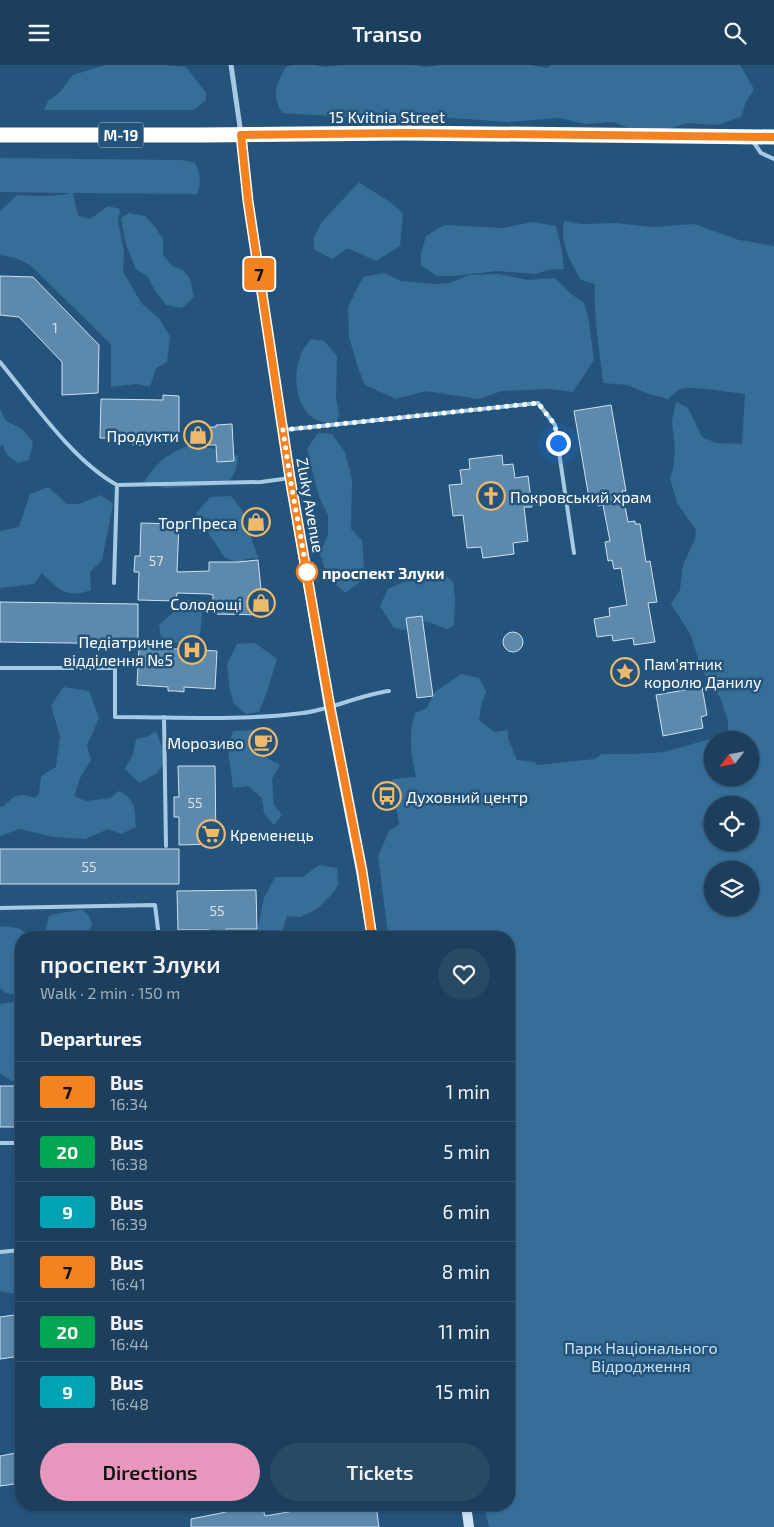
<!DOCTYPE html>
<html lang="en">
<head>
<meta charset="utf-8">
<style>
  :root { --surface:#1b3f5c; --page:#284a65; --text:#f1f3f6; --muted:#a0afbb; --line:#395872; --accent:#e797bd }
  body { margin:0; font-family:"Exo 2",sans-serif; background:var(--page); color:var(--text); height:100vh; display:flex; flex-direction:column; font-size:19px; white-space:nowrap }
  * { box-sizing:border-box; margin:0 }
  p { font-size:16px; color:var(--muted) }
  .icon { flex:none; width:28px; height:28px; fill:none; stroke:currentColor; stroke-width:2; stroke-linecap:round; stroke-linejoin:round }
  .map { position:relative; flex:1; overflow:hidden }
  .sheet { position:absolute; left:15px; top:866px; width:500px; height:580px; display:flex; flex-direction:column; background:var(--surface); border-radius:20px; box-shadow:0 1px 4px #0004,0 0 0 1px var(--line) }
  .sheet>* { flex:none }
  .badge { padding:0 10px; border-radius:4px; font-size:18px; line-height:32px }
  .needle { width:32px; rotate:238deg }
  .tools { position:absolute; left:704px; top:666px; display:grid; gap:10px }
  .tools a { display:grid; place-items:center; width:55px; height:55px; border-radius:50%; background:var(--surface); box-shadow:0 1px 4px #0004,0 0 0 1px var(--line); font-size:25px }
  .you { position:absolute; width:25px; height:25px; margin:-12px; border:4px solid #fff; border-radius:50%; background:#1a73e8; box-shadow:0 0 0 8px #1a73e833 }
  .map>.badge { position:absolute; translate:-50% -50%; box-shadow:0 0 0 2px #fff }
  h2 { padding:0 25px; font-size:19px; line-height:45px }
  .round { display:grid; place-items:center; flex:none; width:52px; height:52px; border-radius:26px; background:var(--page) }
  .summary { display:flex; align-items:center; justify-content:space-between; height:85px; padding:0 25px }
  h1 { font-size:24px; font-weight:600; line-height:38px }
  .cta { display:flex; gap:10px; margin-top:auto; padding:10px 25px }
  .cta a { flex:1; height:58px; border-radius:30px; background:var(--accent); color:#111; font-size:20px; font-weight:600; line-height:58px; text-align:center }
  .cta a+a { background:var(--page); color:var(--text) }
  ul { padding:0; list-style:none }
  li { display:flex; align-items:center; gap:15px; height:60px; padding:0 25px; border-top:1px solid var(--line) }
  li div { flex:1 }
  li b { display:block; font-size:19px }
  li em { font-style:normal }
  li .badge { min-width:55px; font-weight:700; text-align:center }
  header { display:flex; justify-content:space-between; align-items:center; height:65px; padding:0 25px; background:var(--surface); font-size:22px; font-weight:600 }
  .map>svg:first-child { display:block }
  .green { fill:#376e98; fill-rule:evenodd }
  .building { fill:#5d89ac; stroke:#cae2f4 }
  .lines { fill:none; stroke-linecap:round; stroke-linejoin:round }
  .lane { stroke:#a7cae4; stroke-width:4 }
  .street { stroke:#a7cae4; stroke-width:5 }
  .secondary { stroke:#d0e4f4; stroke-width:10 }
  .highway { stroke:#fff; stroke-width:15 }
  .line-casing { stroke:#fff; stroke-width:11 }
  .line { stroke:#f58220; stroke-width:8 }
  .walk { stroke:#fff; stroke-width:5; stroke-dasharray:0 9 }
  .stop-dot { fill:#fff; stroke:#f58220; stroke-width:2.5 }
  .labels { text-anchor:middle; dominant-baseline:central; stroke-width:5; stroke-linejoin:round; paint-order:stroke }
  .number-label { font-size:14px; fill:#d6e2ea }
  .shield { fill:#24547b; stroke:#bdccd7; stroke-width:1 }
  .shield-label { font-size:15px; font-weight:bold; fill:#fff }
  .street-label { font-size:16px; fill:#fff; stroke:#24547b }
  .poi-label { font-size:16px; fill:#fff; stroke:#24547b; text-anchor:end }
  .stop-label { font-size:16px; font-weight:bold; fill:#fff; stroke:#24547b; text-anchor:start }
  .park-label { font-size:16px; fill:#cae2f4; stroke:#24547b }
</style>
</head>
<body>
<header><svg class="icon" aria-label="menu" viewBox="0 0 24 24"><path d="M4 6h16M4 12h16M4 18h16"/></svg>Transo<svg class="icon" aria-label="search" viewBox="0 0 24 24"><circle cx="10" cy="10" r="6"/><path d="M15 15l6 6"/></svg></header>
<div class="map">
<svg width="774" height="1462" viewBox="0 0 774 1462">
  <rect width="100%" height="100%" fill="#24547b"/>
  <!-- green -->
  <path class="green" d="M106 0H165L186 2 206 28V35L194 45H44L48 36 60 27 73 10Z
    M291 0H316L325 2 344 0H413L425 2 441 0H531L547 3 551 0H740L754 24 746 37 741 52 717 60 688 58 647 71 614 57 586 59 559 53 507 57 439 52 395 55 282 48C271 27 276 21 286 2Z
    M0 93 181 95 195 98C201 108 201 118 197 129L73 128 78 151 90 154 108 141 120 144 118 156 124 186 123 207 142 239 158 252 170 271 167 297 156 303 150 322 137 319 111 322V279L30 200 15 193 0 190V146L17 130C28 131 60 132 70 128L0 127Z
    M359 117C374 128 391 135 403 149L400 181 376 196 350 184H346L332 194 314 184V173L321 158Z
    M129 148 145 151 155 162 163 174V190L172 201 183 205 190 214 194 232 182 243 166 240 154 224 148 212 136 204 126 180 121 153Z
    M564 156 582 159 615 158 652 162 694 159 739 175 774 181V1462H489L484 1440H509V872H389L388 869 378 791 389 766 399 760 392 714 416 712C411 690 408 670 415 648L427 643 435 627 461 609 479 613 486 627 481 640 479 655 494 667 508 665V673L517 695 535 697 537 700 595 694 602 689H637L664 687 728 669V656L720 632 709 620 698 594 691 570 671 539 680 525 683 500 695 474 696 465 677 438 670 413 673 404 675 385 672 356 676 337 688 343 702 372 716 378 742 379 745 329C733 328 690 320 681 324 676 326 671 331 668 334L649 329 627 320 603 318C600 285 593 252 595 219L581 215C570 196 560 179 564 156ZM712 675H750V712H712ZM712 740H750V778H712ZM712 805H750V842H712Z
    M532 157 556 161 562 187 564 204 548 205 535 209 497 206 454 211H437L421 200V189L426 171 444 160 503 163Z
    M384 208 401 216 435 219 449 218 470 210 499 209 528 215 555 213 571 229 584 238 589 256 594 295 573 327 550 324 502 326 478 334 426 326 396 334 365 320 358 303 349 272 348 242 363 212Z
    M311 274 324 276 337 291 336 331 339 350 335 359C330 358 324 358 319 356 294 345 292 309 302 287 304 282 308 278 311 274Z
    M0 344 6 356 22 364 33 377 29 395 18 398 8 391 2 379 0 382Z
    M318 368 332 369 345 387 352 415 351 464 362 475 364 501 360 517 345 528 327 511 320 489 328 469V450L319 432 307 384Z
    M187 381 210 383 238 391 236 405 227 420 164 423 144 417C159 396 163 392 187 381Z
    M48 422 67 439H79L101 430 113 439 102 495 90 507 91 525C67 534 59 525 42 508L34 519 0 523V466L19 462 30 429Z
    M231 431 242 445 258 493 245 494 250 536 238 527 235 496 225 493 196 449 210 432Z
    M441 506 453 517 455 534 454 560 447 564 431 558 417 555 405 565 394 563 380 541 388 524 412 513Z
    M187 535 203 540 200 569C184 580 178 581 161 572L159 560Z
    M255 578 277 594 267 627 259 647 246 649 234 639 230 625 227 599 237 579Z
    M63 622 89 626 99 653 87 680 91 695 81 711 74 731 86 736 111 733 118 726C137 734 134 744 136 762L121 769 108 764 85 774 53 772 20 764 0 771V741L3 742C14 730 19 727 34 733L39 729 41 711 56 702 60 671 51 641Z
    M254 665C257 689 260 689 280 700L272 714 274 740 282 750 274 760 264 749 262 733 248 721 233 723 228 684 233 666Z
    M156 666 167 695 157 708 139 718 125 704 133 689 136 674 147 672Z
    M319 800 337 803 338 820 332 829 318 843 301 852 287 851 280 872H256L264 833 275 812H303Z
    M76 845H83L89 851 92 860 85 870 75 868 66 872H48L45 867 49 851C58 847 66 848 76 845Z
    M2 861 18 863 25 867V872H21V885L17 897 21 905V923L15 929 6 928 0 923V862Z
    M14 937 21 938V1015L12 1016 0 1008V939Z
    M21 1187V1230L0 1226V1188Z"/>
  <!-- building -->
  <path class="building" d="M0 211 33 212 99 280 98 328 62 330V297L19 252 0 250Z
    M163 330 179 331V374L149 373V380H133V374L100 373 101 334 163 335Z
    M611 340 626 426H622L628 457 635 456V459H640L646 497 650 496 657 537 648 538 655 577 634 580 633 573 613 576 612 570 597 572 594 554 610 551 609 543 627 540 621 503 614 504 612 495 608 496 605 477 610 476 603 440 598 441 597 431 589 433 574 346Z
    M232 359 234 396 217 397 216 380H189L188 362H216V360Z
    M502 390 503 400 513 399 515 413 528 411 532 442H524L528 476 513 478 514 489 483 493 481 482 467 483 463 450 453 451 449 420 462 419 460 405 470 404 469 394Z
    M141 458 179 459 177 507 209 506V497H238L258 495 261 524H266L268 550 213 549V530L209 529 177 528 176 536 138 535 139 507H134L135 491H140Z
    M0 537 138 539V579L0 577Z
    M422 551 433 631 417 633 406 553Z
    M503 577a10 10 0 1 1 20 0a10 10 0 1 1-20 0Z
    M139 582 217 586 215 624 184 622V627L176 626H168V622L137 620Z
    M702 622 707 650 701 652 703 663 663 671 656 630Z
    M178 701H215L216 779 179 780V752H174V732H179Z
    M0 784H179V819H0Z
    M256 825 257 864H226V870L210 871 209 865H178L177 826Z
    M0 1021H21V1062H0Z
    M21 1249V1291L0 1294V1252Z
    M21 1387V1418L0 1421V1391Z
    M225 1440H262L265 1451 306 1444V1440H376L379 1462H191V1454L226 1447Z"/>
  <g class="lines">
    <!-- lane -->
    <path class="lane" d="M752 75 761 88 774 94
      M0 297C33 337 72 395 117 420L261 417 290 413
      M283 365 538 338 555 360 574 488
      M114 518 117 420
      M0 603H115V652C177 652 241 656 303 648 333 644 359 630 389 626
      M164 652 166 781
      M0 843 155 840 159 872
      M0 1078H21
      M0 1187 21 1185"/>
    <!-- street -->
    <path class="street" d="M231 0 241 69"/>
    <!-- secondary -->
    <path class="secondary" d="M241 69 248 136 290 413 329 642 361 806 372 872
      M466 1440 469 1462"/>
    <!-- highway -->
    <path class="highway" d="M0 70H201L405 68 774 72"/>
  </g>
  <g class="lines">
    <defs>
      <path id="line" d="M372 872 362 806 330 642 290 413 248 136 241 70 405 68 774 72"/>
    </defs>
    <!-- line casing -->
    <use href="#line" class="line-casing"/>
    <!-- line -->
    <use href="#line" class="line"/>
    <!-- walk -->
    <path class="walk" d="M307 507 290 413 283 365 538 338 555 360 558 378"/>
  </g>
  <!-- icons -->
  <defs>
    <symbol id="shop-ring" viewBox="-11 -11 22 22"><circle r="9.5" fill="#24547b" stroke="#eeb96b" stroke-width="1.5"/><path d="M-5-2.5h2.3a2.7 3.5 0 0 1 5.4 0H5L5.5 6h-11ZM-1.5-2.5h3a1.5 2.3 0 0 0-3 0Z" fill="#eeb96b"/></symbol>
    <symbol id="church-ring" viewBox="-11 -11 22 22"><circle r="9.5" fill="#24547b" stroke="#eeb96b" stroke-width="1.5"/><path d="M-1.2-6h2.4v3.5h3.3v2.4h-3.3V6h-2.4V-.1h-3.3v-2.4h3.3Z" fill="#eeb96b"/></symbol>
    <symbol id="hospital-ring" viewBox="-11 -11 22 22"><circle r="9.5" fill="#24547b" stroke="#eeb96b" stroke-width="1.5"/><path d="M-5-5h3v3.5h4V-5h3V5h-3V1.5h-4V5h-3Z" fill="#eeb96b"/></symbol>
    <symbol id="sight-ring" viewBox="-11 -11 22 22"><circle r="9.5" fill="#24547b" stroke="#eeb96b" stroke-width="1.5"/><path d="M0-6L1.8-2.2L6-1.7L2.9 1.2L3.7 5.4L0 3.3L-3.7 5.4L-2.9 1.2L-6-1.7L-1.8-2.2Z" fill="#eeb96b"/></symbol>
    <symbol id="cafe-ring" viewBox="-11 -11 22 22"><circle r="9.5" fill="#24547b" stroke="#eeb96b" stroke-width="1.5"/><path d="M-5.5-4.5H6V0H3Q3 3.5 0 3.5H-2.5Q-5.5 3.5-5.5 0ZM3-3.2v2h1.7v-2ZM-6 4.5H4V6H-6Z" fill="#eeb96b"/></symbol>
    <symbol id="bus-ring" viewBox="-11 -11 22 22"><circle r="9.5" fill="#24547b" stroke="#eeb96b" stroke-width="1.5"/><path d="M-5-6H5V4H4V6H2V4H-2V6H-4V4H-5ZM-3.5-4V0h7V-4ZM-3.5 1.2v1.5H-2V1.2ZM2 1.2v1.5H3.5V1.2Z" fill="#eeb96b"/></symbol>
    <symbol id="supermarket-ring" viewBox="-11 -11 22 22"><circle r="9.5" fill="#24547b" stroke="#eeb96b" stroke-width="1.5"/><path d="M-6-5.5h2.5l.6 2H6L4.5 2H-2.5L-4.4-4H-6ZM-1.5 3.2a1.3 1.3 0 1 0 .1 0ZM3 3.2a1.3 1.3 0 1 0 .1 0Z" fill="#eeb96b"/></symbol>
  </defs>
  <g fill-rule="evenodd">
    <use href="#shop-ring" x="182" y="354" width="32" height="32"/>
    <use href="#church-ring" x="475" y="415" width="32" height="32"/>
    <use href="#shop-ring" x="240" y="441" width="32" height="32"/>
    <use href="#shop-ring" x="245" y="522" width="32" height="32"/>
    <use href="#hospital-ring" x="176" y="569" width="32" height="32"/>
    <use href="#sight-ring" x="609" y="591" width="32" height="32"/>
    <use href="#cafe-ring" x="247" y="661" width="32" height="32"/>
    <use href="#bus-ring" x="371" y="715" width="32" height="32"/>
    <use href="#supermarket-ring" x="195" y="753" width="32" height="32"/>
  </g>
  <!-- markers -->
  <circle class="stop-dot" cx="307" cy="507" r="10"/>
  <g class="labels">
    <!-- number labels -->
    <g class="number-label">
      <text x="55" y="262">1</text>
      <text x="156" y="495">57</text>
      <text x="195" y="737">55</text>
      <text x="89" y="801">55</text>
      <text x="217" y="845">55</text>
    </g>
    <!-- shield labels -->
    <rect class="shield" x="98.5" y="57.5" width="45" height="25" rx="4"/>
    <g class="shield-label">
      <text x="121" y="70">М-19</text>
    </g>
    <!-- street labels -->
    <g class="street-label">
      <text x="387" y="51">15 Kvitnia Street</text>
      <text transform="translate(311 440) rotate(80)">Zluky Avenue</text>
    </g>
    <!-- poi labels -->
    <g class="poi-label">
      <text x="179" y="370">Продукти</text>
      <text x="510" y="431" text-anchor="start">Покровський храм</text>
      <text x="237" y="457">ТоргПреса</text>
      <text x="242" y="538">Солодощі</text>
      <text x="173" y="576">Педіатричне<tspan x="173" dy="18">відділення №5</tspan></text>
      <text x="644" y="598" text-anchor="start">Пам'ятник<tspan x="644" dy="18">королю Данилу</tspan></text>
      <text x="244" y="677">Морозиво</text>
      <text x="406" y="731" text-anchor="start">Духовний центр</text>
      <text x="230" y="769" text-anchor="start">Кременець</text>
    </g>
    <!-- stop labels -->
    <g class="stop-label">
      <text x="322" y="507">проспект Злуки</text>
    </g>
    <!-- park labels -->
    <g class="park-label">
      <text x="641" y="1282">Парк Національного<tspan x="641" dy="18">Відродження</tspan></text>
    </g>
  </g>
</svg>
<div class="tools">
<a><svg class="needle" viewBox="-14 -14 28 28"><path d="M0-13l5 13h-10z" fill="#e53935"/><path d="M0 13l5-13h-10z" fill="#a0afbb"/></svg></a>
<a><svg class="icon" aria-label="locate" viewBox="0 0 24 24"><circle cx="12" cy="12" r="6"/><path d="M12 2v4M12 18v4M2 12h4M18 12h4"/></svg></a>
<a><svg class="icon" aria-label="layers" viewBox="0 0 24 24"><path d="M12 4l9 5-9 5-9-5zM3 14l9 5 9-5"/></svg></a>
</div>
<div class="you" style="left:558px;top:378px"></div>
<b class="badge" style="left:259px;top:209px;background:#f58220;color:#111">7</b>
<section class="sheet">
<div class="summary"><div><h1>проспект Злуки</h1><p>Walk · 2 min · 150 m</p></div><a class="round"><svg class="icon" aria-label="heart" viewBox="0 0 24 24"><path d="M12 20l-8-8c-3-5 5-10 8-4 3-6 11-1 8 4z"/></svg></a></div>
<h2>Departures</h2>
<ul>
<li><span class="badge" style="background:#f58220;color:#111">7</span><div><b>Bus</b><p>16:34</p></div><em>1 min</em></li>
<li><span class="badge" style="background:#00a651;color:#fff">20</span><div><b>Bus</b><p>16:38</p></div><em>5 min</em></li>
<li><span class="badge" style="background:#00a3b4;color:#fff">9</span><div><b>Bus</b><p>16:39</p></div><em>6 min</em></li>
<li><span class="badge" style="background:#f58220;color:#111">7</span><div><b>Bus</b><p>16:41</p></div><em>8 min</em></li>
<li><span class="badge" style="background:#00a651;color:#fff">20</span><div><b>Bus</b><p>16:44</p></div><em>11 min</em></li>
<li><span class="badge" style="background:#00a3b4;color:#fff">9</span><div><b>Bus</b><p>16:48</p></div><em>15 min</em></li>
</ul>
<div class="cta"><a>Directions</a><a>Tickets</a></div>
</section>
</div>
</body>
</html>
